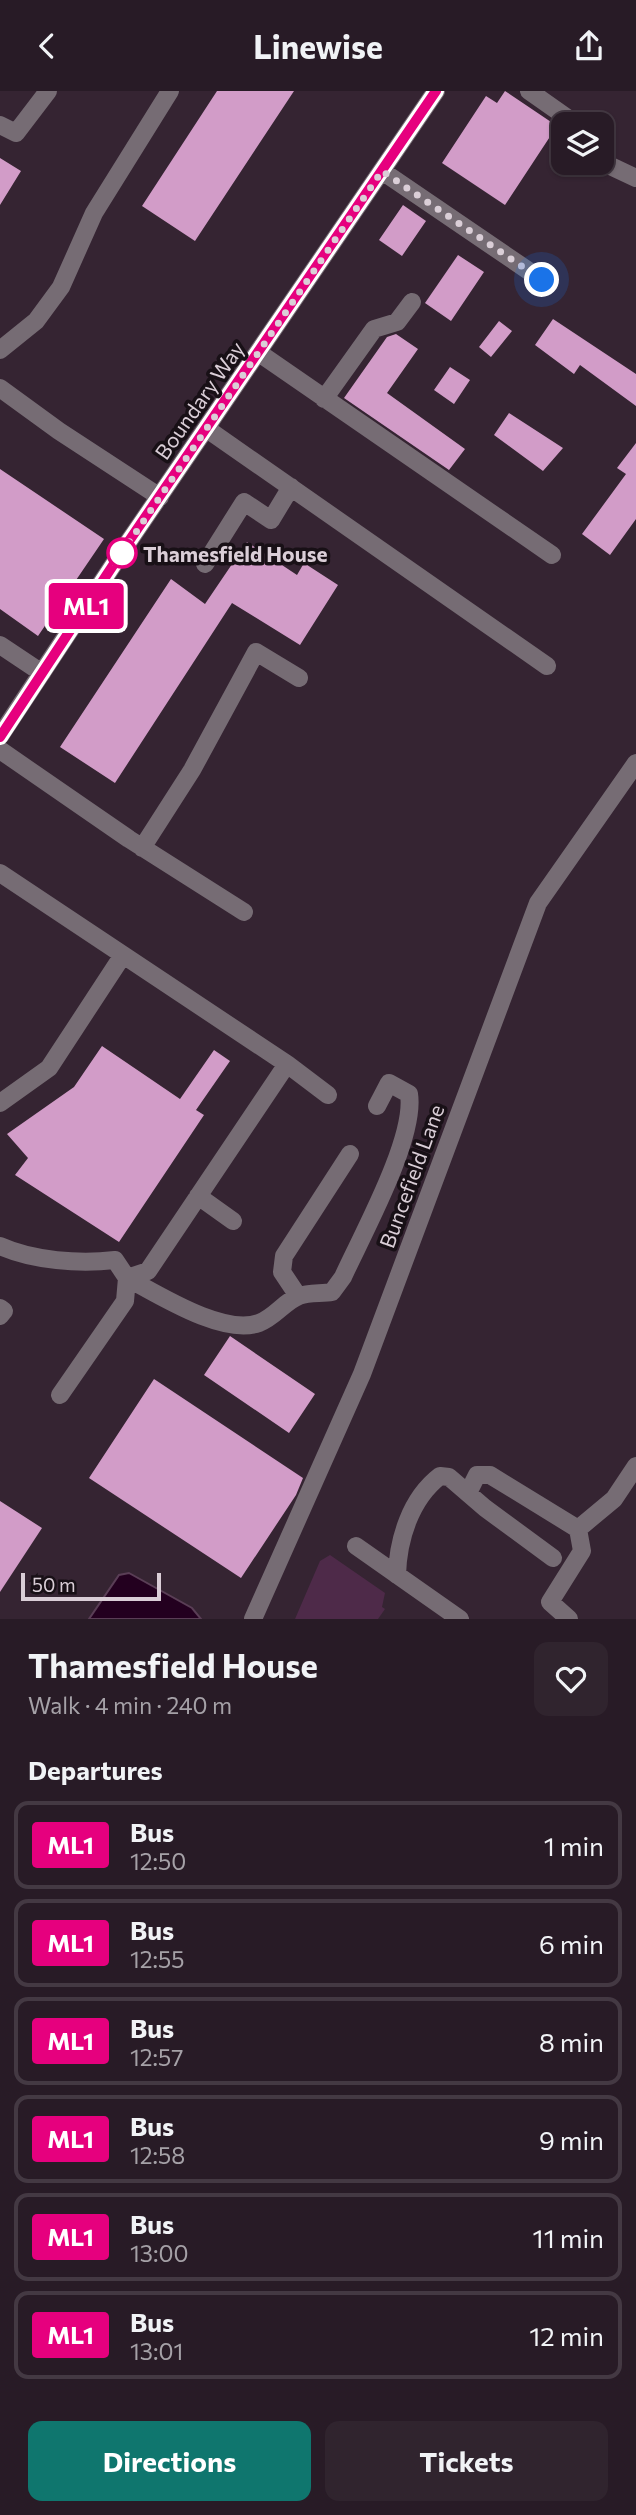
<!DOCTYPE html>
<html lang="en">
<head>
<meta charset="utf-8">
<style>
  :root { --surface:#281b26; --page:#30242e; --text:#f1f3f6; --muted:#a5a1a7; --line:#443943; --accent:#0f766e }
  body { margin:0; font-family:Commissioner,sans-serif; background:var(--page); color:var(--text); height:100vh; display:flex; flex-direction:column; font-size:26px; white-space:nowrap }
  * { box-sizing:border-box; margin:0 }
  p { font-size:23px; color:var(--muted) }
  .icon { flex:none; width:38px; height:38px; fill:none; stroke:currentColor; stroke-width:2; stroke-linecap:round; stroke-linejoin:round }
  .map { position:relative; height:1528px; overflow:hidden }
  .sheet { display:flex; flex-direction:column; background:var(--surface); flex:1 }
  .sheet>* { flex:none }
  .badge { padding:0 14px; border-radius:5px; font-size:24px; line-height:46px }
  .fabs { position:absolute; left:551px; top:21px; display:grid; gap:14px }
  .fabs a { display:grid; place-items:center; width:63px; height:63px; border-radius:14px; background:var(--surface); box-shadow:0 2px 5px #0004,0 0 0 2px var(--line); font-size:35px }
  .scale { position:absolute; left:21px; bottom:18px; width:140px; box-sizing:border-box; padding-left:7px; border:4px solid #daced7; border-top:0; font-size:19px; line-height:24px; white-space:nowrap; color:#daced7; -webkit-text-stroke:5px #181016; paint-order:stroke }
  .you { position:absolute; width:35px; height:35px; margin:-18px; border:5px solid #fff; border-radius:50%; background:#1a73e8; box-shadow:0 0 0 10px #1a73e833 }
  .map>.badge { position:absolute; translate:-50% -50%; box-shadow:0 0 0 4px #fff }
  h2 { padding:0 28px; font-size:26px; line-height:63px }
  .round { display:grid; place-items:center; flex:none; width:74px; height:74px; border-radius:14px; background:var(--page) }
  .summary { display:flex; align-items:center; justify-content:space-between; height:119px; padding:0 28px }
  h1 { font-size:33px; font-weight:700; line-height:52px }
  .action { display:flex; gap:14px; margin-top:auto; padding:14px 28px }
  .action a { flex:1; height:80px; border-radius:14px; background:var(--accent); color:#fff; font-size:28px; font-weight:700; line-height:80px; text-align:center }
  .action a+a { background:var(--page); color:var(--text) }
  ul { padding:0; list-style:none }
  li { display:flex; align-items:center; gap:21px; height:88px; margin:0 14px 10px; padding:0 14px; border:4px solid var(--line); border-radius:14px }
  li div { flex:1 }
  li b { display:block; font-size:26px }
  li em { font-style:normal }
  li .badge { min-width:77px; font-weight:700; text-align:center }
  header { display:flex; justify-content:space-between; align-items:center; height:91px; padding:0 28px; background:var(--surface); font-size:32px; font-weight:700 }
  .map>svg:first-child { display:block }
  .green { fill:#4e2a49 }
  .water { fill:#23001f; stroke:#5a3e56; stroke-width:2 }
  .building { fill:#d29cc8 }
  .lines { fill:none; stroke-linecap:round; stroke-linejoin:round }
  .minor { stroke:#766c74; stroke-width:18 }
  .line-casing { stroke:#fff; stroke-width:16 }
  .line { stroke:#e6007e; stroke-width:10 }
  .walk { stroke:#daced7; stroke-width:7; stroke-dasharray:0 12.6 }
  .stop-dot { fill:#fff; stroke:#e6007e; stroke-width:3.5 }
  .labels { text-anchor:middle; dominant-baseline:central; stroke-width:7; stroke-linejoin:round; paint-order:stroke }
  .street-label { font-size:21px; fill:#daced7; stroke:#181016 }
  .stop-label { font-size:21px; font-weight:bold; fill:#daced7; stroke:#181016; text-anchor:start }
</style>
</head>
<body>
<header><svg class="icon" aria-label="back" viewBox="0 0 24 24"><path d="M15 5l-7 7 7 7"/></svg>Linewise<svg class="icon" aria-label="share" viewBox="0 0 24 24"><path d="M12 15V3M7 8l5-5 5 5M5 13v7h14v-7"/></svg></header>
<div class="map">
<svg width="636" height="1528" viewBox="0 0 636 1528">
  <rect width="100%" height="100%" fill="#352432"/>
  <!-- green -->
  <path class="green" d="M330 1464 385 1502 382 1516 385 1518 378 1528H295L320 1470Z"/>
  <!-- water -->
  <path class="water" d="M129 1482 192 1517 201 1528H89L119 1484Z"/>
  <!-- building -->
  <path class="building" d="M217 0H294L195 150 142 115Z
    M505 0 557 35 505 114 442 72 486 5 497 12Z
    M0 67 21 80 0 114Z
    M403 114 426 130 402 165 379 149Z
    M458 164 484 181 451 230 425 212Z
    M553 228 636 283V315L580 274 574 283 535 254Z
    M499 230 512 240 491 266 479 256Z
    M396 243 418 258 387 302 465 358 449 379 344 307 387 246Z
    M450 276 470 289 454 313 434 299Z
    M509 322 563 357 543 380 494 344Z
    M636 352V428L610 464 582 443 626 383 617 377Z
    M0 378 104 448 38 545 0 518Z
    M247 451 297 484 304 472 338 494 300 554 232 512 115 692 60 656 171 488 205 513Z
    M102 955 180 1008 214 959 230 970 196 1019 204 1024 119 1151 15 1084 28 1067 7 1043 74 996Z
    M230 1245 315 1303 289 1342 204 1284Z
    M154 1288 303 1387 296 1404 241 1487 89 1387Z
    M0 1410 42 1437 0 1501Z"/>
  <g class="lines">
    <!-- minor -->
    <path class="minor" d="M529 0 576 33
      M0 34 16 42 48 0
      M602 71 636 87
      M382 80 542 189
      M0 259 36 230 61 196 94 122 170 0
      M259 262 552 464
      M0 297 59 340 160 406
      M324 308 374 238 397 231 412 211
      M207 338 547 575
      M205 473 244 411 271 429 291 396
      M0 554 42 582
      M0 645 129 450 436 0
      M0 659 129 748 244 821
      M142 757 192 679 256 561 299 587
      M0 782 287 973 148 1180 127 1187
      M287 973 328 1004
      M0 1012 49 977 123 864
      M198 1105 233 1130
      M0 1155C33 1170 80 1173 115 1169L127 1187 125 1210 60 1304
      M127 1187C159 1204 223 1245 259 1232 275 1226 285 1210 299 1205 309 1201 322 1203 332 1201L343 1186C362 1144 416 1047 409 1003L389 992 377 1015
      M298 1205 282 1181 284 1165 350 1063
      M0 1217 4 1220 0 1225
      M468 1402 477 1384H490L578 1438 614 1408 636 1375
      M356 1455 460 1528
      M397 1484C398 1449 410 1408 440 1385L449 1386 485 1417 553 1467
      M253 1528 362 1283 538 812 636 672
      M569 1528 550 1511 582 1460 578 1438"/>
  </g>
  <g class="lines">
    <defs>
      <path id="line" d="M0 646 129 450 436 0"/>
    </defs>
    <!-- line casing -->
    <use href="#line" class="line-casing"/>
    <!-- line -->
    <use href="#line" class="line"/>
    <!-- walk -->
    <path class="walk" d="M122 462 115 472 382 80 542 189"/>
  </g>
  <!-- markers -->
  <circle class="stop-dot" cx="122" cy="462" r="14"/>
  <g class="labels">
    <!-- street labels -->
    <g class="street-label">
      <text transform="translate(199 309) rotate(-55)">Boundary Way</text>
      <text transform="translate(411 1085) rotate(-70)">Buncefield Lane</text>
    </g>
    <!-- stop labels -->
    <g class="stop-label">
      <text x="143" y="462">Thamesfield House</text>
    </g>
  </g>
</svg>
<div class="fabs">
<a><svg class="icon" aria-label="layers" viewBox="0 0 24 24"><path d="M12 4l9 5-9 5-9-5zM3 14l9 5 9-5"/></svg></a>
</div>
<div class="scale">50 m</div>
<div class="you" style="left:542px;top:189px"></div>
<b class="badge" style="left:86px;top:515px;background:#e6007e;color:#fff">ML1</b>
</div>
<section class="sheet">
<div class="summary"><div><h1>Thamesfield House</h1><p>Walk · 4 min · 240 m</p></div><a class="round"><svg class="icon" aria-label="heart" viewBox="0 0 24 24"><path d="M12 20l-8-8c-3-5 5-10 8-4 3-6 11-1 8 4z"/></svg></a></div>
<h2>Departures</h2>
<ul>
<li><span class="badge" style="background:#e6007e;color:#fff">ML1</span><div><b>Bus</b><p>12:50</p></div><em>1 min</em></li>
<li><span class="badge" style="background:#e6007e;color:#fff">ML1</span><div><b>Bus</b><p>12:55</p></div><em>6 min</em></li>
<li><span class="badge" style="background:#e6007e;color:#fff">ML1</span><div><b>Bus</b><p>12:57</p></div><em>8 min</em></li>
<li><span class="badge" style="background:#e6007e;color:#fff">ML1</span><div><b>Bus</b><p>12:58</p></div><em>9 min</em></li>
<li><span class="badge" style="background:#e6007e;color:#fff">ML1</span><div><b>Bus</b><p>13:00</p></div><em>11 min</em></li>
<li><span class="badge" style="background:#e6007e;color:#fff">ML1</span><div><b>Bus</b><p>13:01</p></div><em>12 min</em></li>
</ul>
<div class="action"><a>Directions</a><a>Tickets</a></div>
</section>
</body>
</html>
